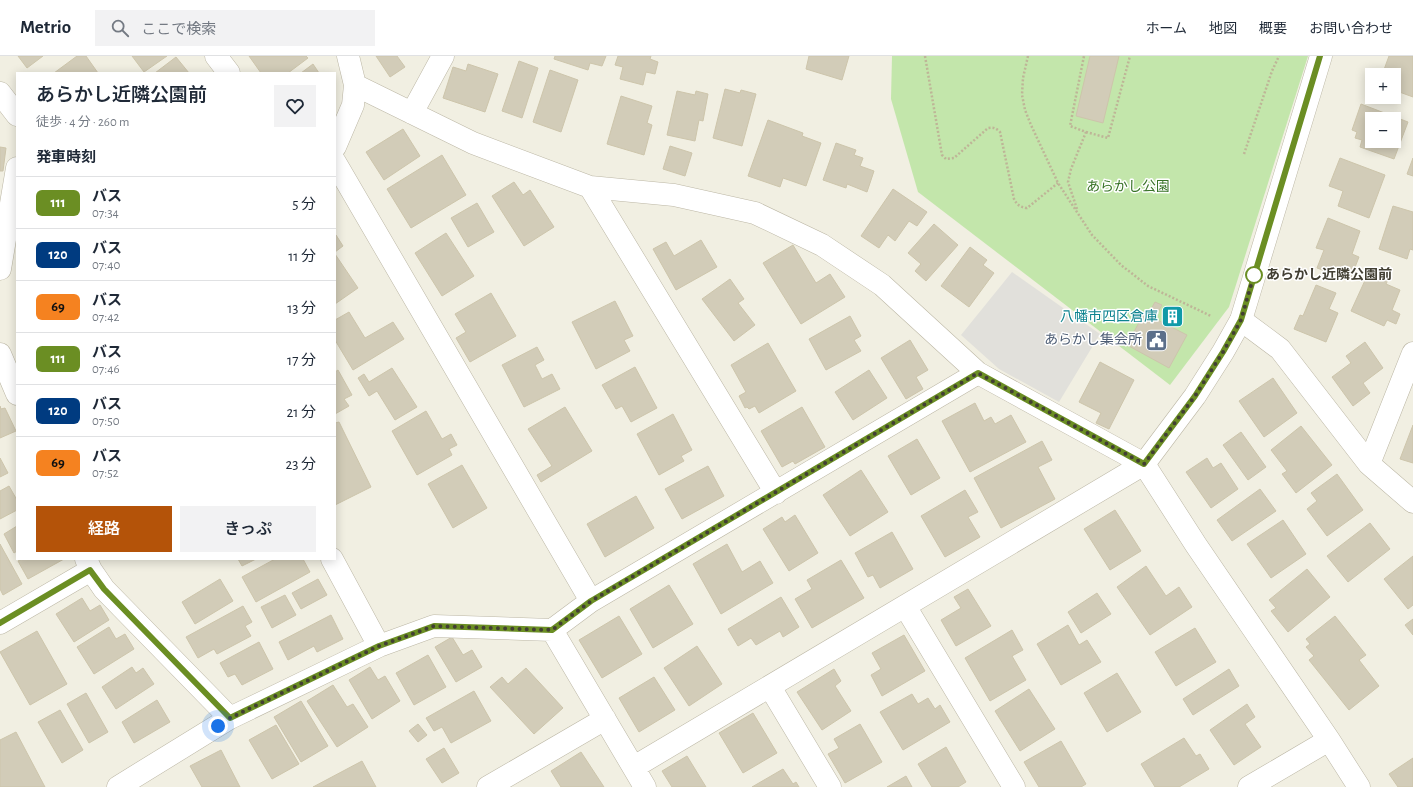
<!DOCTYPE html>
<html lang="ja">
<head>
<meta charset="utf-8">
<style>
  :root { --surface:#fff; --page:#f2f2f3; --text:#1f2937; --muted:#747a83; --line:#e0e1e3; --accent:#b45309 }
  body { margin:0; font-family:"Alegreya Sans","Noto Sans JP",sans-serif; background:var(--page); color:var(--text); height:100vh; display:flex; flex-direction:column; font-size:15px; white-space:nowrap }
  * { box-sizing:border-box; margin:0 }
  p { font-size:13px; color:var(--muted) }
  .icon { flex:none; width:22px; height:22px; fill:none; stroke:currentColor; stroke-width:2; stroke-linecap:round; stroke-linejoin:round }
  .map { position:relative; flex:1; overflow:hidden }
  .sheet { position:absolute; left:16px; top:16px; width:320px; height:488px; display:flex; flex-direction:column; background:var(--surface); border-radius:0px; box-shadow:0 2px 10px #0003 }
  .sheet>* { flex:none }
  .badge { padding:0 8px; border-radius:6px; font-size:14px; line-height:26px }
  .buttons { position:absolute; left:1365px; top:12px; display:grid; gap:8px }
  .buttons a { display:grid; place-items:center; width:36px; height:36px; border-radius:0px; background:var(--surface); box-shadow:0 2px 10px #0003; font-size:20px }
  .you { position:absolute; width:20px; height:20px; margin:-10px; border:3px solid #fff; border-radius:50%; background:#1a73e8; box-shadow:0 0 0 6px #1a73e833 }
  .map>.badge { position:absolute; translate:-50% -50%; box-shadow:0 0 0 2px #fff }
  h2 { padding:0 20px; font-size:15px; line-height:36px }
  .round { display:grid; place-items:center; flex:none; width:42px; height:42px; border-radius:0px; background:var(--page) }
  .head { display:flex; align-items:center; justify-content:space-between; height:68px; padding:0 20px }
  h1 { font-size:19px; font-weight:600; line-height:30px }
  .action { display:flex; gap:8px; margin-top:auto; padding:8px 20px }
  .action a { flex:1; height:46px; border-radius:0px; background:var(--accent); color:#fff; font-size:16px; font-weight:600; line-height:46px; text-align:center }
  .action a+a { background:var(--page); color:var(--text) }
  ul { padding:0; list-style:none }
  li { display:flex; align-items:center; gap:12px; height:52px; padding:0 20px; border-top:1px solid var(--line) }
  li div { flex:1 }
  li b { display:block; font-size:15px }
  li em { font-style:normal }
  li .badge { min-width:44px; font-weight:700; text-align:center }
  header { display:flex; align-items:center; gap:24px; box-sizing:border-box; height:56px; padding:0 20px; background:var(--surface); border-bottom:1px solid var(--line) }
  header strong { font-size:19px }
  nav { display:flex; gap:22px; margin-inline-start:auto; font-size:14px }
  .search { width:280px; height:36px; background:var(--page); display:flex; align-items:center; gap:10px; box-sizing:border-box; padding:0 14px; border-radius:0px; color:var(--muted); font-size:15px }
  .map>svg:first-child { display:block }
  .green { fill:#c3e6ab }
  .parking { fill:#e1e0db }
  .building { fill:#d2ccb8; stroke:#cdc5ab; fill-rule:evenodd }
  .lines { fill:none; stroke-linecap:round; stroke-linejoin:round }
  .minor-casing { stroke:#bcb7a5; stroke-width:23 }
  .tertiary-casing { stroke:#bcb7a5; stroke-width:23 }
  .path { stroke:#beb597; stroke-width:2.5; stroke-dasharray:2 2; stroke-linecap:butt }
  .minor { stroke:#fff; stroke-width:22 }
  .tertiary { stroke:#fff; stroke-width:22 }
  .line-casing { stroke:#fff; stroke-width:9 }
  .line { stroke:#6b8e23; stroke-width:6 }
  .walk { stroke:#423f33; stroke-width:4; stroke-dasharray:0 7.2 }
  .stop-dot { fill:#fff; stroke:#6b8e23; stroke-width:2 }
  .labels { text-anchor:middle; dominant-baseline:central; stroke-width:3; stroke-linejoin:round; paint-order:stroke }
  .park-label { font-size:14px; fill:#397328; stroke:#fff }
  .stop-label { font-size:14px; font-weight:bold; fill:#423f33; stroke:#fff; text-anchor:start }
  .culture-label { font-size:14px; fill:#0d838f; stroke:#fff; text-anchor:end }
  .service-label { font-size:14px; fill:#4e5e75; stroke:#fff; text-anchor:end }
</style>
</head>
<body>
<header>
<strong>Metrio</strong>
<div class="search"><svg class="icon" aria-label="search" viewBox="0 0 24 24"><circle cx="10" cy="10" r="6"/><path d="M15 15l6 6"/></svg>ここで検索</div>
<nav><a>ホーム</a><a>地図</a><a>概要</a><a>お問い合わせ</a></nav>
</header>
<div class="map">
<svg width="1413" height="731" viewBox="0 0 1413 731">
  <rect width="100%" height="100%" fill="#f1efe2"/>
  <!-- green -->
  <path class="green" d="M892 0H1308L1229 251 1170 329 918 136 891 43Z"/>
  <!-- parking -->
  <path class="parking" d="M1012 216 1100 278 1059 346 999 313 961 279Z"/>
  <!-- building -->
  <path class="building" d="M18 0H43L27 12Z
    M77 0H86L98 17H54Z
    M132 0H167L144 16Z
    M249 0H306L308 2 288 17H261Z
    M376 0H397L405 11 390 21Z
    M555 0H606L602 10 590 7 588 14 554 3Z
    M618 0H651L650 3 658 6 655 18 646 16 643 29 620 23 623 11 615 9Z
    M809 0H849L842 24 806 13Z
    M1090 0H1119L1103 67 1076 60Z
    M1389 0H1413V41L1394 34V19H1382Z
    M176 1 189 17H155Z
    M519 5 538 12 522 62 502 55Z
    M313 8 319 17H301Z
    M468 8 498 18 485 56 443 42 453 11 466 15Z
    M550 14 578 24 561 76 533 66Z
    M725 33 740 37 741 34 756 38 742 90 713 82Z
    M677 35 695 39 696 35 708 38 703 65 699 64 695 85 667 79Z
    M621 40 652 50 647 67 652 69 644 99 607 88Z
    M1361 48 1408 66 1394 103 1360 91 1362 84 1355 82 1357 76 1352 74ZM1372 63H1394V85H1372Z
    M768 64 803 77 802 80 821 87 806 130 783 122 780 131 748 120Z
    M403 73 420 100 384 124 366 96Z
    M836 87 856 94 854 99 863 102 860 110 874 115 867 136 847 128 846 132 823 124Z
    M670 90 692 97 685 120 663 113Z
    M0 91 6 92 3 115H0Z
    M442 99 466 139 411 172 387 133Z
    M1340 102 1385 119 1369 162 1338 150 1343 135 1329 130Z
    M1413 102V120L1407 118Z
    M514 126 523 139 530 134 554 171 524 190 492 140Z
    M893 133 927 156 917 170 909 165 895 185 888 179 879 192 861 180Z
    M477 147 494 176 468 191 451 162Z
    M1393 150 1413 156V194L1410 193 1407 203 1379 193Z
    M1328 162 1360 175 1352 198 1359 201 1350 224 1317 212 1324 194 1316 192Z
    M934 168 958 189 926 225 915 215 921 208 908 197Z
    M446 177 474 220 442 240 415 197Z
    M335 179H336L343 190 335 196Z
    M701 184 717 211 676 234 653 193 666 186 674 200Z
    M793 189 816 227 830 218 845 241 801 268 763 207Z
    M970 191 987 204 983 209 994 217 969 251 941 230Z
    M335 198 358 232 335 248Z
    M1374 216 1389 222 1386 228 1400 234 1392 254 1400 258 1396 268 1387 264 1384 270 1351 255 1367 220 1371 222Z
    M730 223 744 243 738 247 755 269 734 285 702 243Z
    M1316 229 1336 237 1329 253 1338 257 1326 286 1294 273 1300 259 1303 260Z
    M491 237 516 280 470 306 456 282 466 276 455 258Z
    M615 245 633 280 624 284 630 295 596 313 572 266Z
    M1155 246 1162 249 1158 256 1151 253Z
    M1166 253 1182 262 1179 268 1163 259Z
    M349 256 365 282 393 266 404 283 353 314 335 284V264Z
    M1144 257 1187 279 1169 312 1127 289Z
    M850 260 861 280 854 284 861 295 826 314 809 283Z
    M910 284 928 314 916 321 923 333 906 343 881 302Z
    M1365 286 1383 312 1363 327 1370 337 1353 350 1332 321 1351 307 1346 300Z
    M768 287 796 335 759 357 755 350 749 353 747 351 745 352 739 340 746 336 731 309Z
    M537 291 544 304 535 309 542 323 552 318 560 333 524 351 502 309Z
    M1100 306 1134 324 1109 373 1096 367 1101 357 1079 346Z
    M635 311 657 352 631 366 622 350 616 353 602 329Z
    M392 312 417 351 395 364 377 335 369 340 358 322 364 318 369 326Z
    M338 314 352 339 344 343 349 350 335 358V316Z
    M869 314 887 342 853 364 835 336Z
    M1273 322 1297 357 1264 381 1239 345Z
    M975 347 984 365 991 361 995 368 1011 359 1026 386 970 416 942 365Z
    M0 350 1 353 5 352 16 375 0 382Z
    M565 351 592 395 541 426 537 419 552 410 528 373Z
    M802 351 825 391 795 408 793 405 782 411 761 375Z
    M426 355 442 383 451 378 457 389 449 393 452 399 417 419 392 375Z
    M673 358 692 394 681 400 684 405 659 419 637 378Z
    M339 366 371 431 335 449V367Z
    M1413 369V407L1400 403Z
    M1301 370 1332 409 1296 437 1282 418 1287 415 1271 394Z
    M1241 376 1266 411 1248 424 1223 389Z
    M917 383 940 422 911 439 888 400Z
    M1042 385 1052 404 1038 411 1055 443 1001 472 974 422Z
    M0 402 8 417 0 421Z
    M1207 402 1213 412 1221 407 1238 433 1211 452 1186 416Z
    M462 409 487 452 453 472 428 428Z
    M708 410 724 440 682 463 665 433Z
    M861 414 888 456 850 480 823 439Z
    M1337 418 1363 454 1327 480 1307 453 1317 445 1311 437Z
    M9 430 17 444V454L0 463V435Z
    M1260 433 1276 455 1232 485 1217 464Z
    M965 434 978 456 968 461 980 481 945 501 921 460Z
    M636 440 654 472 605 501 587 468Z
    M1115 454 1141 495 1110 514 1084 473Z
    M795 459 818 497 789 515 763 473 782 461 785 466Z
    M1283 464 1306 498 1271 522 1247 488Z
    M1370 467 1390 493 1348 526 1327 500Z
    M17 470V495L14 497 4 478Z
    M892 476 913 513 880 532 873 519 868 521 855 497Z
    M0 488 22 528 3 539 0 533Z
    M727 488 742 516 760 505 773 527 721 558 693 508Z
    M1413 500V549L1408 553 1384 523Z
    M22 503H64L28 523 18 505Z
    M238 503H256L242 510Z
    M275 503H303L310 516 256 546 242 521Z
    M841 504 864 542 812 572 795 543 812 533 807 524Z
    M1146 510 1166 540 1179 531 1192 551 1150 579 1117 531Z
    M1307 513 1330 541 1288 576 1271 555 1276 552 1269 544Z
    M220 523 233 545 195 568 182 546Z
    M318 523 327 539 301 553 292 537Z
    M669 529 693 568 653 592 630 553Z
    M968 533 991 570 956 590 941 564 961 552 954 541Z
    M1097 537 1111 558 1081 577 1068 556Z
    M285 539 296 559 272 572 261 551Z
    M781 541 799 571 783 581 780 575 756 589 751 582 738 590 728 573Z
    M82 542 90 555 100 549 109 564 74 586 56 558Z
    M243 550 252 566 245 570 251 580 217 598 214 593 198 602 186 581Z
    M331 559 343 583 317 596 314 590 288 604 279 586Z
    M619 560 642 598 602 622 579 584Z
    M1335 560 1366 599 1359 604 1379 630 1349 654 1309 604 1314 600 1306 591 1310 588 1306 583Z
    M1413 563V579L1405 569Z
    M1068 569 1079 589 1087 584 1101 606 1061 629 1037 588Z
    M109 571 116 583 125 578 134 593 94 618 77 591Z
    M1195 572 1216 606 1176 630 1155 596Z
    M1012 574 1023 594 1012 600 1026 624 990 645 965 602Z
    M37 575 67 628 30 649 0 596Z
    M904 579 925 615 882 640 871 619 881 613 872 597Z
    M452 581 463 599 472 594 482 611 456 626 435 591Z
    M259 586 273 613 242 629 235 618 228 621 220 607Z
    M697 590 722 628 689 650 664 612Z
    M428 599 446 631 414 649 396 617Z
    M132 611 136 617 143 612 154 628 116 653 102 631Z
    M370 611 378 624 385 620 400 645 372 663 349 624Z
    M526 612 563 652 534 678 490 631 502 621 508 628Z
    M834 613 841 625 835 630 851 655 822 674 797 636Z
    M1229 613 1239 630 1193 659 1183 643Z
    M1117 617 1141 656 1107 676 1084 637Z
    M654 621 675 654 639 676 619 642Z
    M333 629 347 651 353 648 368 671 337 691 307 645Z
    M1029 633 1055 673 1020 695 995 655Z
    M474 635 491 665 451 687 442 671 434 675 426 662Z
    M86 637 108 676 89 687 67 648Z
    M912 638 918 648 928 642 935 653 940 649 950 666 903 694 880 656Z
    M157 644 170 666 134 687 122 666Z
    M301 645 328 690 301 706 274 661Z
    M1247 648 1255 661 1245 668 1261 691 1234 709 1210 674Z
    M60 654 83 694 62 707 38 666Z
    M753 657 777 697 743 717 719 677Z
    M418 668 427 679 418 686 409 675Z
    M860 668 882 706 845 727 828 698 839 692 834 683Z
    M276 669 299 708 272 723 249 684Z
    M16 676 45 731H0V684Z
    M1184 682 1196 700 1200 698 1209 713 1179 731H1155L1141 708Z
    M1061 685 1086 728 1081 731H1039L1024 706Z
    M946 691 966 726 958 731H932L918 708Z
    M444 692 459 717 442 727 426 703Z
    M221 694 240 731H202L190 710Z
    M581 696 604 731H561L551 715Z
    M687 700 706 731H672L662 715Z
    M1413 702V731H1398L1389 718Z
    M362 705 376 731H313Z
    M783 713 793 728 796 726 799 731H752Z
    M906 720 912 731H887Z"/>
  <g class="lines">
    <defs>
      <path id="minor" d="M216 0 229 17
        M348 0 355 29
        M0 37 17 59
        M412 57 443 0
        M335 91 353 49 355 29 473 87 590 131 674 139 755 157 822 189 882 229 978 317 1144 408 1196 489 1329 684 1359 731
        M335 106 591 545
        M590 131 776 437
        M0 213 17 112
        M1241 264 1280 293 1369 408 1413 446
        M0 298 17 338
        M1369 408 1413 297
        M86 503 91 514 104 533 230 662
        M332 503 379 590
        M905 550 1014 731
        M0 567 91 514
        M552 574 645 731
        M770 631 830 731
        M634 711 1144 408
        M118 731 230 662 379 590 434 570 552 574 591 545 978 317
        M488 731 605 663
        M1249 731 1329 684"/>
      <path id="tertiary" d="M1144 408 1195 340 1223 296 1241 264 1321 0"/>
    </defs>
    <!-- minor casing -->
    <use href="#minor" class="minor-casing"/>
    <!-- tertiary casing -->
    <use href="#tertiary" class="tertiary-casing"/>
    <!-- path -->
    <path class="path" d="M925 0 942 99 946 103 954 102 988 72C993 71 996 72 1000 76L1014 143C1017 149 1020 151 1027 152L1058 127
      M1028 0 1023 22 1022 39 1025 54 1031 69 1058 127 1092 179 1121 209 1148 230 1211 260
      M1086 76 1108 82 1130 0
      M1244 98 1272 15 1279 0
      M1077 153 1068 126 1071 113 1086 76 1070 70 1084 0"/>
    <!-- minor -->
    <use href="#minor" class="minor"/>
    <!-- tertiary -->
    <use href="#tertiary" class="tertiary"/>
  </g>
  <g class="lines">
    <defs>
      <path id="line" d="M0 567 90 514 104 533 230 662 379 590 434 570 552 574 591 545 978 317 1144 408 1195 340 1223 296 1241 264 1320 0"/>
    </defs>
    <!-- line casing -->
    <use href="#line" class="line-casing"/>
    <!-- line -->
    <use href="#line" class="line"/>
    <!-- walk -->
    <path class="walk" d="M218 670 230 662 379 590 434 570 552 574 591 545 978 317 1144 408 1195 340 1223 296 1241 264 1254 219"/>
  </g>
  <!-- icons -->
  <defs>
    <symbol id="building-square" viewBox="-11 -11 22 22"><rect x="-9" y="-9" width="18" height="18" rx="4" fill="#0f9aa8" stroke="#fff"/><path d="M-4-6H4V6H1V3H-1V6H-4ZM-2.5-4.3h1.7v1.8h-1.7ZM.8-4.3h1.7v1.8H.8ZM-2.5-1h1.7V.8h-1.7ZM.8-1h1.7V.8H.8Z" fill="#fff"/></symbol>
    <symbol id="civic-square" viewBox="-11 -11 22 22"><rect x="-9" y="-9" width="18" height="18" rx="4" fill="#5c6f8a" stroke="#fff"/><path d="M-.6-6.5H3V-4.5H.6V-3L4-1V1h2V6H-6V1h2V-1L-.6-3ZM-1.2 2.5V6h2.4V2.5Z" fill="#fff"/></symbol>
  </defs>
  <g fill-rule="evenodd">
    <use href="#building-square" x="1160" y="248" width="25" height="25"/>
    <use href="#civic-square" x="1144" y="272" width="25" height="25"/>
  </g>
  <!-- markers -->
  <circle class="stop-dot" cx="1254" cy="219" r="8"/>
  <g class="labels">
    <!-- park labels -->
    <g class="park-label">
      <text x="1128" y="131">あらかし公園</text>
    </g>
    <!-- stop labels -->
    <g class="stop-label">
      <text x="1266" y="219">あらかし近隣公園前</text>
    </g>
    <!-- culture labels -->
    <g class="culture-label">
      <text x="1158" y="261">八幡市四区倉庫</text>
    </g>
    <!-- service labels -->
    <g class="service-label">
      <text x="1142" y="284">あらかし集会所</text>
    </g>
  </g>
</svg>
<div class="buttons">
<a>+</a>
<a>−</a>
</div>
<div class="you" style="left:218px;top:670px"></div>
<section class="sheet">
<div class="head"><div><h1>あらかし近隣公園前</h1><p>徒歩 · 4 分 · 260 m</p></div><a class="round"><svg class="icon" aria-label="heart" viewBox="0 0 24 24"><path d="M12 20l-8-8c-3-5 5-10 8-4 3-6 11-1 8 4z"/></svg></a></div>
<h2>発車時刻</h2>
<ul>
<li><span class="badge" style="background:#6b8e23;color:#fff">111</span><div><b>バス</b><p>07:34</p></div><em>5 分</em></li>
<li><span class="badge" style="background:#003b80;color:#fff">120</span><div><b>バス</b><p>07:40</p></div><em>11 分</em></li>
<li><span class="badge" style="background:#f58220;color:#111">69</span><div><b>バス</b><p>07:42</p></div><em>13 分</em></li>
<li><span class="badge" style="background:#6b8e23;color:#fff">111</span><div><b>バス</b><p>07:46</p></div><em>17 分</em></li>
<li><span class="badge" style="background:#003b80;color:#fff">120</span><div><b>バス</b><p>07:50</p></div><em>21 分</em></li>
<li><span class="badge" style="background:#f58220;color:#111">69</span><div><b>バス</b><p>07:52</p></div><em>23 分</em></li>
</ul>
<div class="action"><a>経路</a><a>きっぷ</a></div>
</section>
</div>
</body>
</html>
